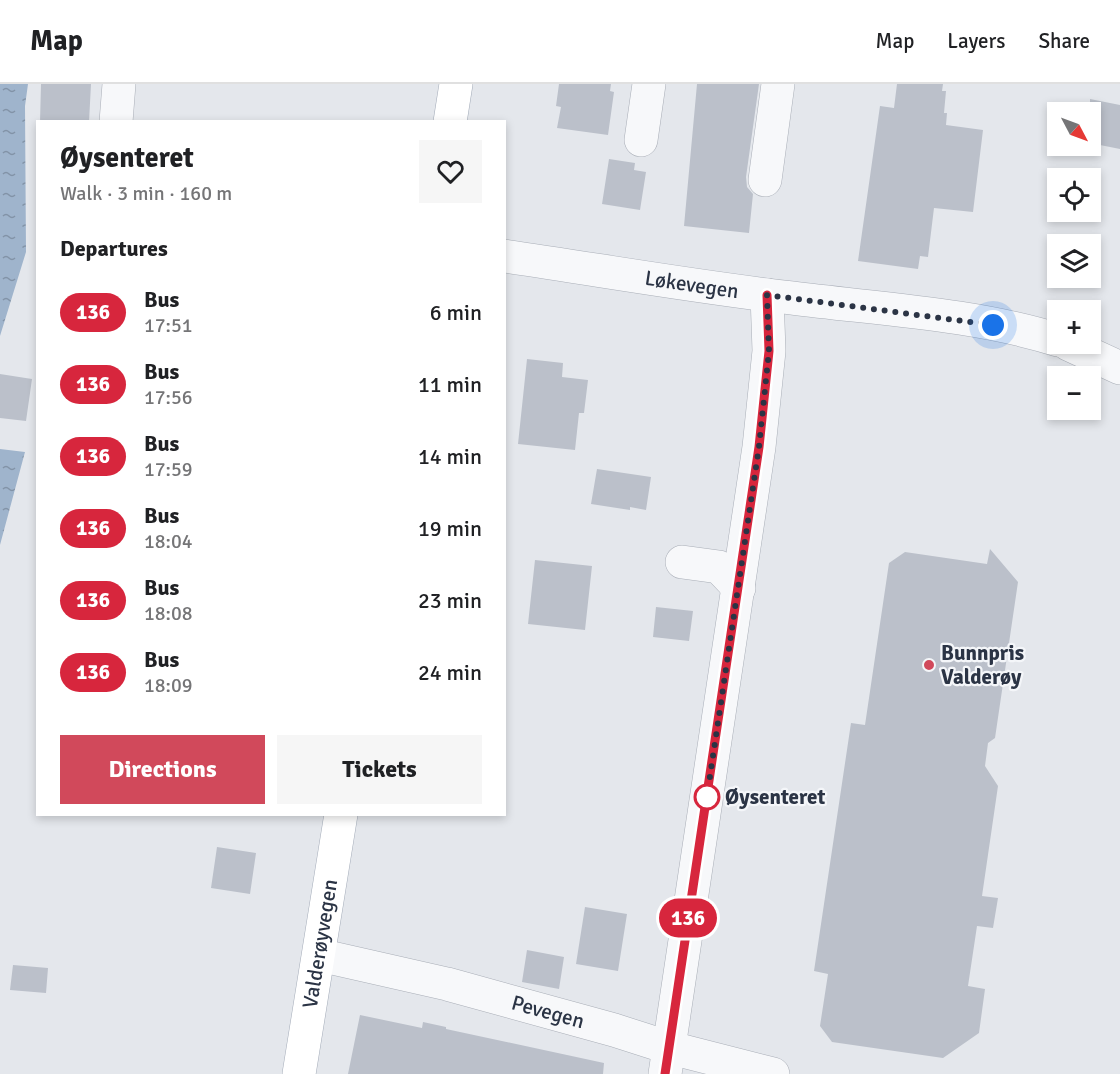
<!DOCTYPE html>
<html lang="en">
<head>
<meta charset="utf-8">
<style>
  :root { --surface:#fff; --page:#f6f6f6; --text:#202124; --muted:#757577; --line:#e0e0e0; --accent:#d1495b }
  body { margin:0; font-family:Signika,sans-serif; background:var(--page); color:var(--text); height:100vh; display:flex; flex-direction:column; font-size:22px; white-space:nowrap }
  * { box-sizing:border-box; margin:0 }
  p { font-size:20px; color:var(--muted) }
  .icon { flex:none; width:33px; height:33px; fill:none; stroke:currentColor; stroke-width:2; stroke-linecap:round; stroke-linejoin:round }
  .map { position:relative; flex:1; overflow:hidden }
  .panel { position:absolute; left:36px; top:36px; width:470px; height:696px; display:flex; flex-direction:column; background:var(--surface); border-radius:0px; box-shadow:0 3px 9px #0003 }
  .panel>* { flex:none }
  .badge { padding:0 12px; border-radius:20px; font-size:21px; line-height:39px }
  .needle { width:39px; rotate:131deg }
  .fabs { position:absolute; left:1047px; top:18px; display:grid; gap:12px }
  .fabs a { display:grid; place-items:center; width:54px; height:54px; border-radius:0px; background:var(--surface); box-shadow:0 3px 9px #0003; font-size:30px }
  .you { position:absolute; width:30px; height:30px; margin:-15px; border:4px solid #fff; border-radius:50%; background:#1a73e8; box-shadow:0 0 0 9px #1a73e833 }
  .map>.badge { position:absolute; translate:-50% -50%; box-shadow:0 0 0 3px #fff }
  h2 { padding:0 24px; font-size:22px; line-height:54px }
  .round { display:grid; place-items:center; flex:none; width:63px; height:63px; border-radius:0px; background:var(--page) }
  .summary { display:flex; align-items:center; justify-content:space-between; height:102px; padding:0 24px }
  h1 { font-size:28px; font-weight:800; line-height:45px }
  .cta { display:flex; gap:12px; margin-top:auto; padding:12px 24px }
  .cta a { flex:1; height:69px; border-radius:0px; background:var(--accent); color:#fff; font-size:24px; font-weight:800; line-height:69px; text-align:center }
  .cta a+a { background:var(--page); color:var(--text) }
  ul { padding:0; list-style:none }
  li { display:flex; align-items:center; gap:18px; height:72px; padding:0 24px }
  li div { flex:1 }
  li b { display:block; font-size:22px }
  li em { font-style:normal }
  li .badge { min-width:66px; font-weight:700; text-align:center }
  header { display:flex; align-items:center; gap:36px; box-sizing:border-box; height:84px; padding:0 30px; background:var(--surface); border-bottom:2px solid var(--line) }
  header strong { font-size:28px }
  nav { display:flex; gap:33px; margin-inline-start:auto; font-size:21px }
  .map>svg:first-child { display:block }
  .water { fill:url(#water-ripples) }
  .building { fill:#bbc0ca }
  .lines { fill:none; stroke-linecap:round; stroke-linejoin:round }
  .minor-casing { stroke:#a9aeb7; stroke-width:34 }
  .major-casing { stroke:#a3abb8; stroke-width:34 }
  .minor { stroke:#f7f8fa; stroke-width:33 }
  .major { stroke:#fff; stroke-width:33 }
  .line-casing { stroke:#fff; stroke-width:14 }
  .line { stroke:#d7263d; stroke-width:9 }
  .walk { stroke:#2b3445; stroke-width:6; stroke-dasharray:0 10.8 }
  .poi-dot { fill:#d1495b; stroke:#f4f6f9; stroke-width:2 }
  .stop-dot { fill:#fff; stroke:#d7263d; stroke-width:3 }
  .labels { text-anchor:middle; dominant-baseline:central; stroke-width:4.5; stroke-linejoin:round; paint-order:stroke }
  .street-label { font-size:21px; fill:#2b3445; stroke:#f4f6f9 }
  .poi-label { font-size:21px; font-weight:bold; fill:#2b3445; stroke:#f4f6f9; text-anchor:start }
  .stop-label { font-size:21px; font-weight:bold; fill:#2b3445; stroke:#f4f6f9; text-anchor:start }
</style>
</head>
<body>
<header>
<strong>Map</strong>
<nav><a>Map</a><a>Layers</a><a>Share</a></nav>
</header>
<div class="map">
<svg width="1120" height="990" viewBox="0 0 1120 990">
  <defs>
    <pattern id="water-ripples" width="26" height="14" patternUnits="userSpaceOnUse" patternTransform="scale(1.5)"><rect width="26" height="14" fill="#9fb4cc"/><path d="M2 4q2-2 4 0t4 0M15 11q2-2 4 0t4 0" fill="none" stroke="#8293a7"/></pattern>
  </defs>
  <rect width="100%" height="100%" fill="#e4e7ec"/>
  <!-- water -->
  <path class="water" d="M0 0H28L25 22 26 168 0 252Z
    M0 365 25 368 0 461Z"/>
  <!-- building -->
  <path class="building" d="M41 0H91L89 38H40Z
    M559 0H611L610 7 614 8 608 51 557 44 561 23 556 22Z
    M697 0H759L746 93 747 103 753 110 749 149 684 142Z
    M897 0H943L942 7H946L944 29H947L946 41 983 46 973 128 934 124 928 173 920 172 918 185 858 177 880 22 894 24Z
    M1090 15 1120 21V65L1090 59Z
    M609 75 635 79 634 86 646 88 640 126 602 120Z
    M527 275 563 279 562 293 588 296 584 329H579L575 366 518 360Z
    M0 290 32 295 26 337 0 334Z
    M597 385 651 393 646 426 630 423V426L591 420Z
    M990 465 1018 498 995 654 988 659 985 682 998 702 982 812 998 814 993 844 977 842 968 902 985 905 979 949 943 974 832 958 820 942 828 890 814 887 851 639 865 641 889 479 905 468 987 480Z
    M535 476 592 482 585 546 528 540Z
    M656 523 693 527 689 557 653 553Z
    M217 763 256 769 250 810 211 804Z
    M585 823 627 830 618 887 576 880Z
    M527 866 564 873 559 905 522 898Z
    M13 881 48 884 46 909 10 906Z
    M360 931 422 944 423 938 446 943V945L604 979 603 990H348Z"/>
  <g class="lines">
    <defs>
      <g id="minor">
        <path d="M116 38 119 0"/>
        <path d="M641 56 649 0"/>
        <path d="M765 96 778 0"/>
        <path id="s1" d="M504 172C600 186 696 203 792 214 878 225 976 230 1058 256"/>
        <path d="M1068 260 1120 284"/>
        <path d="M682 478 719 483 739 504"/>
        <path id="s2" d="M319 871 447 900 614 946 667 963 773 990"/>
        <path d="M665 990 759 363 769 267 767 211"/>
      </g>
      <g id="major">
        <path d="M450 38 456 0"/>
        <path id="s3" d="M299 990 341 730"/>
      </g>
    </defs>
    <!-- minor casing -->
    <use href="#minor" class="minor-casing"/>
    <!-- major casing -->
    <use href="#major" class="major-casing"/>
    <!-- minor -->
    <use href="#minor" class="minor"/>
    <!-- major -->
    <use href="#major" class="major"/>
  </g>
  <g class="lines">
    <defs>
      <path id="line" d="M665 990 759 363 769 267 767 211"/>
    </defs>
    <!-- line casing -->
    <use href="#line" class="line-casing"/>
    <!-- line -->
    <use href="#line" class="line"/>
    <!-- walk -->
    <path class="walk" d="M707 713 706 719 759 363 769 267 767 211 993 241"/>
  </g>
  <!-- markers -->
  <circle class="poi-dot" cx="929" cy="581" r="6"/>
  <circle class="stop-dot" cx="707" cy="713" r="12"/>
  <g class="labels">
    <!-- street labels -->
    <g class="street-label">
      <text stroke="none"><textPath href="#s1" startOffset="190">Løkevegen</textPath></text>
      <text stroke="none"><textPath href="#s3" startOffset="132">Valderøyvegen</textPath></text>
      <text stroke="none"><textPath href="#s2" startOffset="236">Pevegen</textPath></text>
    </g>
    <!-- poi labels -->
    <g class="poi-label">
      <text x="941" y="569">Bunnpris<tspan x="941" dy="24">Valderøy</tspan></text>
    </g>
    <!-- stop labels -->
    <g class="stop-label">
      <text x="725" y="713">Øysenteret</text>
    </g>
  </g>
</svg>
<div class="fabs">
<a><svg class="needle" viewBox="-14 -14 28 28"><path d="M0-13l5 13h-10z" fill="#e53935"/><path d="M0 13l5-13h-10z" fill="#757577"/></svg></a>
<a><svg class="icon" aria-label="locate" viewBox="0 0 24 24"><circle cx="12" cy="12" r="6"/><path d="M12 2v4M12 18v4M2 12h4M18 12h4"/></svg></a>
<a><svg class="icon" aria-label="layers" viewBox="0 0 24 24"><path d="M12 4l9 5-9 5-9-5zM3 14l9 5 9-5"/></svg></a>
<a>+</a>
<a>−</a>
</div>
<div class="you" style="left:993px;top:241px"></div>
<b class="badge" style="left:688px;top:834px;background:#d7263d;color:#fff">136</b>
<section class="panel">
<div class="summary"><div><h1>Øysenteret</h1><p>Walk · 3 min · 160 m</p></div><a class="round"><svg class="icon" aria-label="heart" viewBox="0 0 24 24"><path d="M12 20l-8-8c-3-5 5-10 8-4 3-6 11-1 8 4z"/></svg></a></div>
<h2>Departures</h2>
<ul>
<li><span class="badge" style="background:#d7263d;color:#fff">136</span><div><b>Bus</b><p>17:51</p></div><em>6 min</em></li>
<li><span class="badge" style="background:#d7263d;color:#fff">136</span><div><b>Bus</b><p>17:56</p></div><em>11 min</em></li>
<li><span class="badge" style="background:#d7263d;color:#fff">136</span><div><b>Bus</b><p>17:59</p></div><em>14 min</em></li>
<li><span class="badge" style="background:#d7263d;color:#fff">136</span><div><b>Bus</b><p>18:04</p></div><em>19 min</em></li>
<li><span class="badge" style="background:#d7263d;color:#fff">136</span><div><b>Bus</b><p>18:08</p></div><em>23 min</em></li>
<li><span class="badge" style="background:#d7263d;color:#fff">136</span><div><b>Bus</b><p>18:09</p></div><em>24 min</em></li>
</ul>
<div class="cta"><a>Directions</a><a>Tickets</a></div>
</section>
</div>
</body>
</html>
